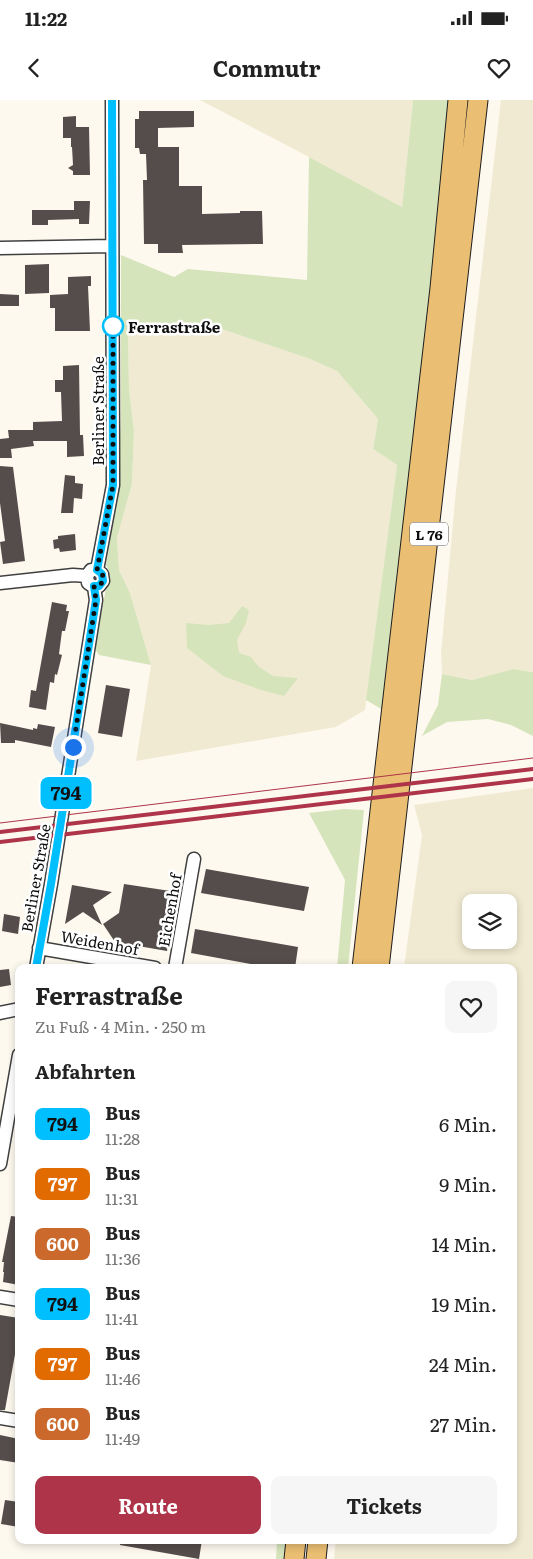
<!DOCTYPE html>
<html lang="de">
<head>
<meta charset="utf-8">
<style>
  :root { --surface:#fff; --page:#f6f6f6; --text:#222; --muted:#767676; --accent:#ae3449 }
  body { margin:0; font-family:Literata,serif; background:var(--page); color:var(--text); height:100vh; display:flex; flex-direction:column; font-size:19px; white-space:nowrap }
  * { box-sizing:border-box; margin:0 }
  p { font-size:16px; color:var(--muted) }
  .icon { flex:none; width:28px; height:28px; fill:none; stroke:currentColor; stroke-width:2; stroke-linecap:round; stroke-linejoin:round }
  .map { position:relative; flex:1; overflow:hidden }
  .panel { position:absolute; left:15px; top:864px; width:502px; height:580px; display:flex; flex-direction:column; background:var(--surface); border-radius:10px; box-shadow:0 2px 8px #0003 }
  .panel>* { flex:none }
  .badge { padding:0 10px; border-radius:8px; font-size:18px; line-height:32px }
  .controls { position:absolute; left:462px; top:794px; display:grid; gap:10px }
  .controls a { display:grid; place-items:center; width:55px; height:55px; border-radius:10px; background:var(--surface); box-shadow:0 2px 8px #0003; font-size:25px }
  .you { position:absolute; width:25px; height:25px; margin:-12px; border:4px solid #fff; border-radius:50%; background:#1a73e8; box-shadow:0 0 0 8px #1a73e833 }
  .map>.badge { position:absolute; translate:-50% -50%; box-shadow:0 0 0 2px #fff }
  h2 { padding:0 20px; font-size:19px; line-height:45px }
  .round { display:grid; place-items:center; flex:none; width:52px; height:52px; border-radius:10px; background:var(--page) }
  .summary { display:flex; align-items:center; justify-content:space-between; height:85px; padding:0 20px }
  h1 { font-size:24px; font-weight:700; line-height:38px }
  .cta { display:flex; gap:10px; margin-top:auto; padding:10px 20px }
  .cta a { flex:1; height:58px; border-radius:10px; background:var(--accent); color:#fff; font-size:20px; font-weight:700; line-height:58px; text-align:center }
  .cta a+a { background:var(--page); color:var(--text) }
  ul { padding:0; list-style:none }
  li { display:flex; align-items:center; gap:15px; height:60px; padding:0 20px }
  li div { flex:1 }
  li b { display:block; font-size:19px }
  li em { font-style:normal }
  li .badge { min-width:55px; font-weight:700; text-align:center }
  .status { display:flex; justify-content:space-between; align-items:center; height:35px; padding:0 25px; background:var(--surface); direction:ltr }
  .status svg { height:14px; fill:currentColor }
  header { display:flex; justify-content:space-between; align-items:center; height:65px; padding:0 20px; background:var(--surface); font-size:22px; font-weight:700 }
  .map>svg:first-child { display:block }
  .farmland { fill:#f1ead2; fill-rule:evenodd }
  .green { fill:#d6e4bc }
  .building { fill:#554d4b }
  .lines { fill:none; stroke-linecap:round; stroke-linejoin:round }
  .street-casing { stroke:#404040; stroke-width:15 }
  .primary-casing { stroke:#1e1e1e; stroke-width:21 }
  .street { stroke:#fff; stroke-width:12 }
  .primary { stroke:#eabe73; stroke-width:19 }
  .tram { stroke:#ae3449; stroke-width:1 }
  .rail { stroke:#ae3449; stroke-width:4 }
  .line-casing { stroke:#fff; stroke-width:11 }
  .line { stroke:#00bfff; stroke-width:8 }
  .walk { stroke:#0d0d0d; stroke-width:5; stroke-dasharray:0 9 }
  .stop-dot { fill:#fff; stroke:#00bfff; stroke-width:2.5 }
  .labels { text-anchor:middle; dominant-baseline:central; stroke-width:5; stroke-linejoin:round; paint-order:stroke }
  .shield { fill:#fff; stroke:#565656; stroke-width:1 }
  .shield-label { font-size:14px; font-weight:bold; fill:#0d0d0d }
  .stop-label { font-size:15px; font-weight:bold; fill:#0d0d0d; stroke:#fff; text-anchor:start }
  .street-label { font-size:15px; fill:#0d0d0d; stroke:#fff }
</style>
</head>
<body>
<div class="status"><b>11:22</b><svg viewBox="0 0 49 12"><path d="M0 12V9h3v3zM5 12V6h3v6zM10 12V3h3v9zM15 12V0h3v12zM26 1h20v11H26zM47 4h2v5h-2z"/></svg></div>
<header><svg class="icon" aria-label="back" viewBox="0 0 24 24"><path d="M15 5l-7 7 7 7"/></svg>Commutr<svg class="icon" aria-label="heart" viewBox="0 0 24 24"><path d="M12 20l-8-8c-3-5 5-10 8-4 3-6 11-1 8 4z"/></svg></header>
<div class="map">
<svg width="533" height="1459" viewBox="0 0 533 1459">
  <rect width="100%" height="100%" fill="#fdf9ef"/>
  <!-- farmland -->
  <path class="farmland" d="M200 0H413L402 107 309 57Z
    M501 0H533V572L513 569 472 580 442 574 441 553 456 390Z
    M128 226 163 229 190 226H213L310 259 337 271 378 319 373 349 397 365 365 610 336 627 136 661 151 565 130 493 119 470 117 438 132 384 134 331 129 290Z
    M533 688V1459H334L336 1440H514V868L404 867 422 735 414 705ZM509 802V840H471V802Z"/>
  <!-- green -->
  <path class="green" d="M413 0H451L383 610 366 600 397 365 373 349 378 319 337 271 310 259 213 226H190L163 229 128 226 129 290 134 331 132 384 117 438 119 470 130 493 151 565 99 555 95 549 106 488 110 478 109 471 106 465 118 391 121 310V155L174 177 188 169 307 180 309 57 402 107Z
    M242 506 249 510 246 523 237 540 239 553 251 557 258 566 273 576 298 578 284 596 261 590 223 576 187 548 186 523 209 525 229 523Z
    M513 569 533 572V636L511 625 488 619 447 622 422 636 438 605 442 574 472 580Z
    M344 709 364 710 348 867 337 868 345 780 309 713Z
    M277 1440H288L286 1459H276Z"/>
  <!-- building -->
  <path class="building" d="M139 11H194V27L158 28V47H179V86H202V114L240 113V111H262L263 144 182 145 183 153H158V144H144L143 80H147L146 54H140L139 48H135V19H139Z
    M76 16V27H89L90 75H73V71L68 68 73 65 72 47H71V38H63V17Z
    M74 101H90L89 124H79V119L48 120V125H32V110H74Z
    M49 164V193L25 194V165Z
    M91 176V186H88L90 231H55V208H50V195L68 194V177Z
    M0 194 19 195V206H0Z
    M79 265 80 335H83L84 356 67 357V341H33L34 346 11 349 12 358H0V339L9 338 8 330H33V322L62 321 61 292H55V280H63V266Z
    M0 366 13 367 25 461 3 464 0 442 5 441 0 403Z
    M65 375 75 376V383L83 384 82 399 74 398 73 413H61Z
    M75 434 76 450 60 452 59 448 54 449 53 440 58 439V436Z
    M52 502 67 505 66 511H69L65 531H62L59 554 62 555 57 575 55 574 54 583 50 582 46 610 29 607 31 590 36 591Z
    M106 585 130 589 122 637 98 633Z
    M0 623 33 630V628L37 629 38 624 55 627 51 647 15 640V643H1Z
    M206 769 309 787 304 811 201 793Z
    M124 784 177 792 167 851 115 842 103 824 119 813Z
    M72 785 112 792 93 805 102 825 83 812 65 824Z
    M4 814 20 817 18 834 2 831Z
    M195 829 298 847 295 868H272L191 853Z
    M9 869 11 885 0 887V870Z
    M11 1116 19 1117V1185L3 1182 4 1172H3L4 1162H2Z
    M0 1215 19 1218V1232L5 1310H0Z
    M0 1335 19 1339V1363L0 1360Z
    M5 1400 19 1402V1427L1 1424Z
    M120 1440H202L199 1459 120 1445Z"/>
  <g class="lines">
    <defs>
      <path id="street" d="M0 148 112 146
        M97 470 113 385 112 0
        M0 483 73 475 87 476
        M39 848 155 868
        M36 868 51 784 96 500 94 487 88 483 87 476 91 470H97L102 474 103 481 99 486 94 487
        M175 868 194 759
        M0 913 19 909
        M0 1064 19 955
        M0 1197 19 1200
        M0 1318 19 1321"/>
      <path id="primary" d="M362 868 440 188 458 0
        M379 868 478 0
        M294 1459 296 1440
        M316 1459 318 1440"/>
    </defs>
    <!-- street casing -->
    <use href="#street" class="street-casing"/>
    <!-- primary casing -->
    <use href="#primary" class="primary-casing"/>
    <!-- street -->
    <use href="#street" class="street"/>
    <!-- primary -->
    <use href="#primary" class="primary"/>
    <!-- tram -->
    <path class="tram" d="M0 723 533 658"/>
    <!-- rail -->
    <path class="rail" d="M0 732 533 669
      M0 742 533 679"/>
  </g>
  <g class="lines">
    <defs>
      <path id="line" d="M36 868 51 784 96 500 94 486H99L103 481 102 474 97 470 113 385 112 0"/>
    </defs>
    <!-- line casing -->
    <use href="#line" class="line-casing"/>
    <!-- line -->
    <use href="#line" class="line"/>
    <!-- walk -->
    <path class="walk" d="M73 647 96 500 94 486 101 484 104 478 102 474 97 470 113 385V224V226"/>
  </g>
  <!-- markers -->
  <circle class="stop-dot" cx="113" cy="226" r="10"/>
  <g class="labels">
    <!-- shield labels -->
    <rect class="shield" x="410" y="422.5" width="38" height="23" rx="4"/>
    <g class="shield-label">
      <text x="429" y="434">L 76</text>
    </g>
    <!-- stop labels -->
    <g class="stop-label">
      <text x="128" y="226">Ferrastraße</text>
    </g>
    <!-- street labels -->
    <g class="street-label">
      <text transform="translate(97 311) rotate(-90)">Berliner Straße</text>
      <text transform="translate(35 778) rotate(-80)">Berliner Straße</text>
      <text transform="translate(169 810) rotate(-80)">Eichenhof</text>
      <text transform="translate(100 842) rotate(10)">Weidenhof</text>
    </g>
  </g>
</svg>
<div class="controls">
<a><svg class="icon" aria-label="layers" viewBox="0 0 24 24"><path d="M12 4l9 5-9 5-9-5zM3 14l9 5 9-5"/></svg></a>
</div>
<div class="you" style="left:73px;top:647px"></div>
<b class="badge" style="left:66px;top:693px;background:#00bfff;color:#111">794</b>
<section class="panel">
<div class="summary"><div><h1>Ferrastraße</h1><p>Zu Fuß · 4 Min. · 250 m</p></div><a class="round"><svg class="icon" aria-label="heart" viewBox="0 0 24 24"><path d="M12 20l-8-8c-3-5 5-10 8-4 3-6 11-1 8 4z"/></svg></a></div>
<h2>Abfahrten</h2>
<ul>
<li><span class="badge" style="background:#00bfff;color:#111">794</span><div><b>Bus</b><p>11:28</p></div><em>6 Min.</em></li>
<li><span class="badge" style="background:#e16b00;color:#fff">797</span><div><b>Bus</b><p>11:31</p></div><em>9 Min.</em></li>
<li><span class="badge" style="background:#cb692c;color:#fff">600</span><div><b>Bus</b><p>11:36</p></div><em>14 Min.</em></li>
<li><span class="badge" style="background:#00bfff;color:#111">794</span><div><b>Bus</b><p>11:41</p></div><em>19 Min.</em></li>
<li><span class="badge" style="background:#e16b00;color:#fff">797</span><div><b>Bus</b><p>11:46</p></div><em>24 Min.</em></li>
<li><span class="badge" style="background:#cb692c;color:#fff">600</span><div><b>Bus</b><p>11:49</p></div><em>27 Min.</em></li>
</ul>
<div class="cta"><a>Route</a><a>Tickets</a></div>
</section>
</div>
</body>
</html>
